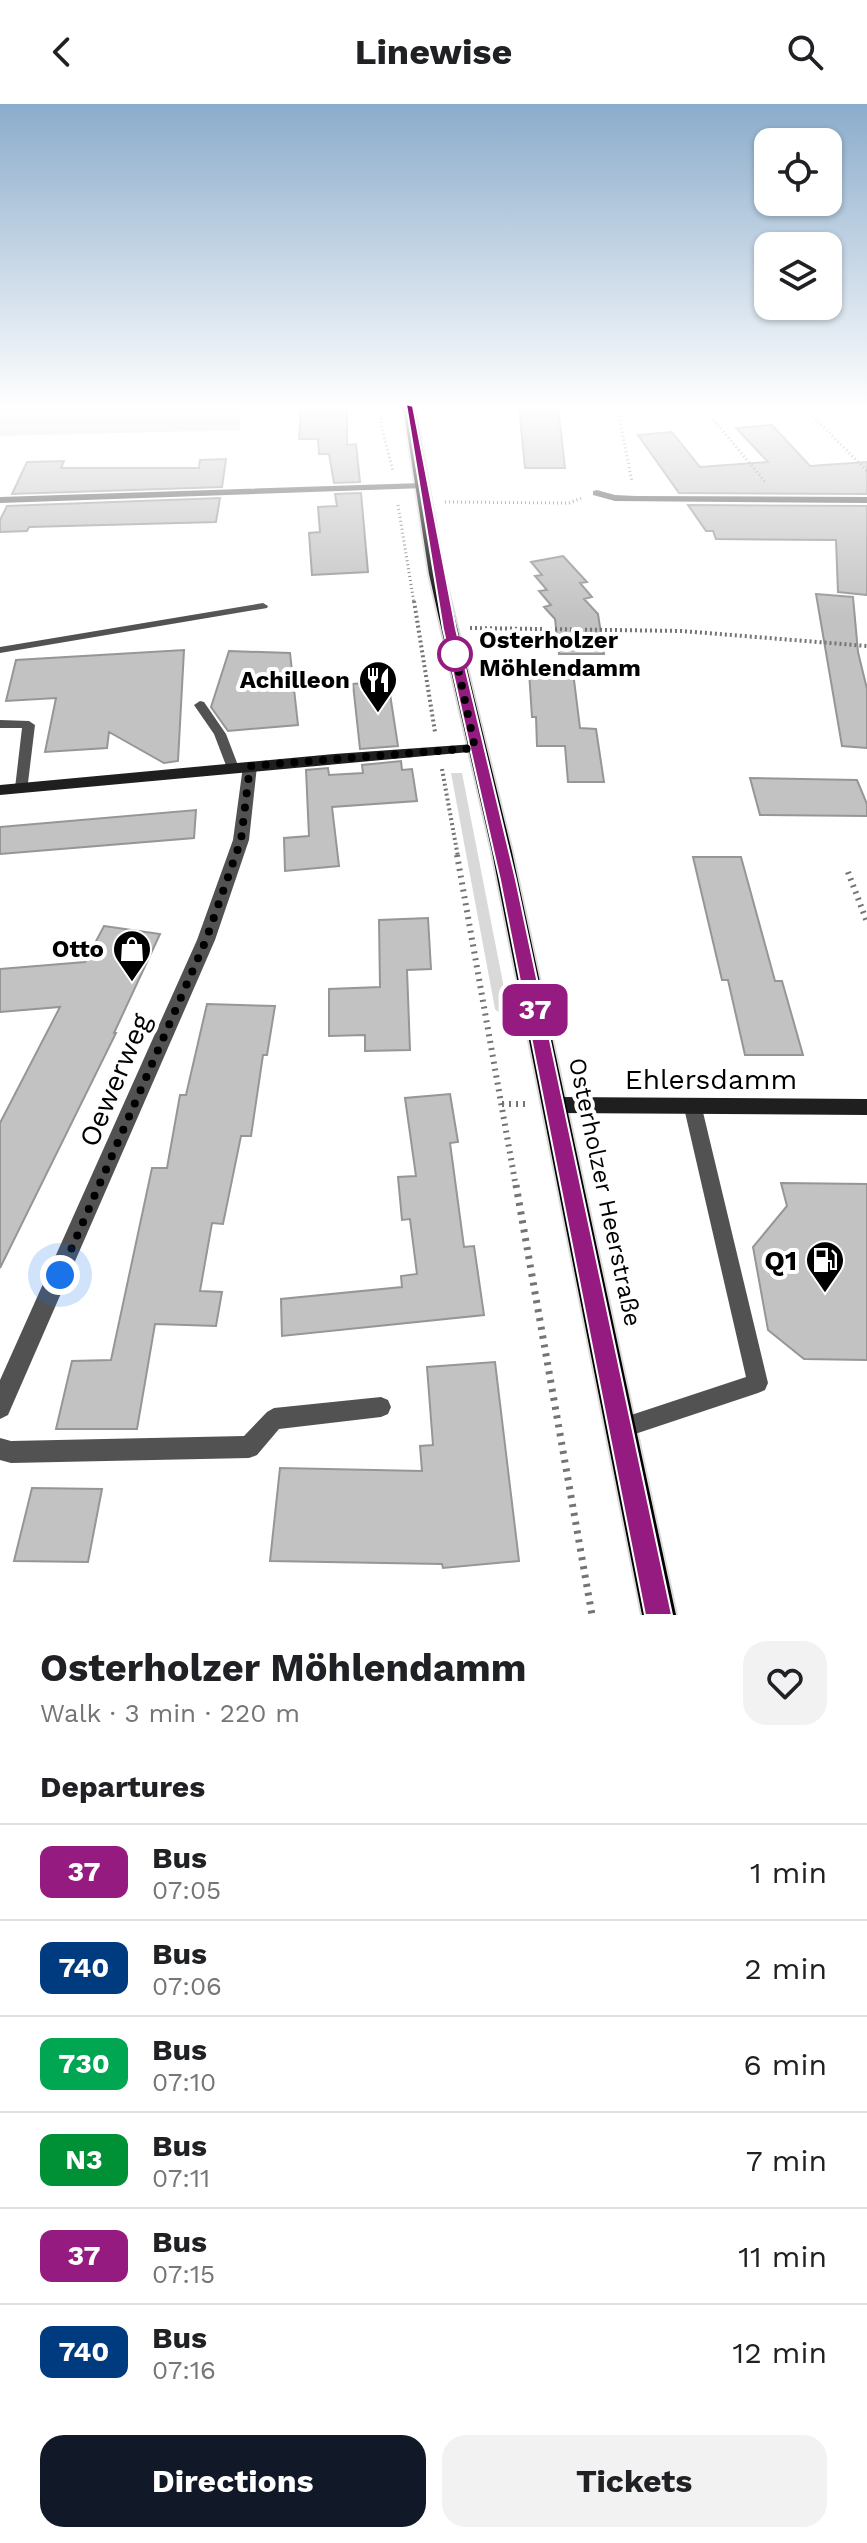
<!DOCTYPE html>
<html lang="en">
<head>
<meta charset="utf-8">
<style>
  :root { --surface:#fff; --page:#f2f2f2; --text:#202124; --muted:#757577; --line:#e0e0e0; --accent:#111827 }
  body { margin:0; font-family:"Work Sans",sans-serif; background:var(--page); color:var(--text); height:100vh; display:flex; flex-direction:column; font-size:30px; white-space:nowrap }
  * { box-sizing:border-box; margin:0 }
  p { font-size:26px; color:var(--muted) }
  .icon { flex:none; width:44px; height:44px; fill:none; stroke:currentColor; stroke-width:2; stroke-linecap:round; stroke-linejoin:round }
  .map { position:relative; height:1511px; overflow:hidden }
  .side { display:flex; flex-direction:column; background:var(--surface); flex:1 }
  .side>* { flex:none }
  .badge { padding:0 16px; border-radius:12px; font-size:28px; line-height:52px }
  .tools { position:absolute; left:754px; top:24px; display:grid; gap:16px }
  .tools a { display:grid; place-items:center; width:88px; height:88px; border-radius:16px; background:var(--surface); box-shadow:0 2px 6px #0004; font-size:40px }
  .you { position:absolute; width:40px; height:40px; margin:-20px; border:6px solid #fff; border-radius:50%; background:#1a73e8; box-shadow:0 0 0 12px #1a73e833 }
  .map>.badge { position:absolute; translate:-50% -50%; box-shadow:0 0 0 4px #fff }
  h2 { padding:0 40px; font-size:30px; line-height:72px }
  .round { display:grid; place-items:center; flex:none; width:84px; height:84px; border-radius:24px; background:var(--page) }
  .headline { display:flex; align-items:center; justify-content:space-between; height:136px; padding:0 40px }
  h1 { font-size:38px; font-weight:700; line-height:60px }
  .cta { display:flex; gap:16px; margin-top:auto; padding:16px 40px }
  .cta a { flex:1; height:92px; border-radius:24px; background:var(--accent); color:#fff; font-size:32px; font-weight:700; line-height:92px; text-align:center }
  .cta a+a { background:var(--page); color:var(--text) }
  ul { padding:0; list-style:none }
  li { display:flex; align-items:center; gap:24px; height:96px; padding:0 40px; border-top:2px solid var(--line) }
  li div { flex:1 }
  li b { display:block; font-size:30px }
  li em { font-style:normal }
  li .badge { min-width:88px; font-weight:700; text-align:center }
  header { display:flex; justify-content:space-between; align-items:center; height:104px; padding:0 40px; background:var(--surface); font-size:36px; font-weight:700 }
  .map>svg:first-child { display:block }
  .green { fill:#d9d9d9 }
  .building { fill:#c2c2c2; stroke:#969696; stroke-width:2 }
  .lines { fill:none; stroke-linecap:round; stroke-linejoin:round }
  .primary-casing { stroke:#dbdbdb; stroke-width:4 }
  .path-far3 { stroke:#747474; stroke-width:3; stroke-dasharray:1 3; stroke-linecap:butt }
  .path-far2 { stroke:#747474; stroke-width:4; stroke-dasharray:2 3; stroke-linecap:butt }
  .path-far1 { stroke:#747474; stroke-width:6; stroke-dasharray:2 5; stroke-linecap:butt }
  .path { stroke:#747474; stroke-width:7; stroke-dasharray:3 6; stroke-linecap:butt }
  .lane { fill:#525252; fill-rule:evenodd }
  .street { fill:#525252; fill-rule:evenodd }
  .secondary { fill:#1f1f1f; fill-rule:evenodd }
  .primary { fill:#000; fill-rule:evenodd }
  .line { fill:#951b81; stroke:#fff; stroke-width:2 }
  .walk { stroke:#000; stroke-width:8; stroke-dasharray:0 14.4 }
  .stop-dot { fill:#fff; stroke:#951b81; stroke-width:4 }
  .labels { text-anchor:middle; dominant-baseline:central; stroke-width:8; stroke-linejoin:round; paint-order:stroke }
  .stop-label { font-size:24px; font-weight:bold; fill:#000; stroke:#fff; text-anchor:start }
  .poi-label { font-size:24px; font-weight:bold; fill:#000; stroke:#fff; text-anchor:end }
  .street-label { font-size:24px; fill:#000; stroke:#fff }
  .near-street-label { font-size:28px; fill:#000; stroke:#fff }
  .near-poi-label { font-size:28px; font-weight:bold; fill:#000; stroke:#fff; text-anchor:end }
</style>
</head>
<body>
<header><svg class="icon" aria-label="back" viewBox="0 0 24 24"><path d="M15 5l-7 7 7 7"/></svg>Linewise<svg class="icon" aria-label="search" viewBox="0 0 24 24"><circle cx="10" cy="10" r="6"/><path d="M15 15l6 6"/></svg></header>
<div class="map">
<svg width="867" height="1511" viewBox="0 0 867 1511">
  <rect width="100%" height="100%" fill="#fff"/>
  <!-- green -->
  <path class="green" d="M0 302H240V326L0 332Z
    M451 669H462L511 920 495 905Z"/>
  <!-- building -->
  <path class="building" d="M519 302H558L565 364H525Z
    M347 303V341L356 340 360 378 334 379 329 350H319L318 335H299L301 304Z
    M772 321 810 362 867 358V390L679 389 638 331 672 328 700 363 768 358 736 324Z
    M226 355 222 383 12 390 27 358 64 357 61 364H199L200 356Z
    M361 389 368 468 312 471 309 429 320 428 318 403 337 402 335 390Z
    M220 394 216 418 29 423 27 427 0 428V416L7 402Z
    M688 401 867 402V491L838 488 836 436 716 435 713 427H706Z
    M563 452 587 478 580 479 592 493 584 495 598 510 604 550H559L555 515 544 503 551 501 539 487 547 486 535 472 542 471 531 458Z
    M816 490 853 493 858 548 867 585V644L842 642Z
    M184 546 178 657 164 659 109 628 107 644 45 648 56 594 6 597 16 556Z
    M229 547 290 549 298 621 228 627 211 603Z
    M529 567 573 568 580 624 596 625 604 678H568L565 642H537L536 613H532Z
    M388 577 398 642 360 645 353 580Z
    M401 657 402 666 412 665 417 697 332 703 339 762 285 767 284 734 309 732 306 666 328 664 329 671 363 669 362 661Z
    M750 674 857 676 867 700V712L760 711Z
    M196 706 194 734 0 750V723Z
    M693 753H741L775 877H782L803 951H745L728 876H722Z
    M428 814 431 865 407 866 410 946 365 947V931L329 932V885L380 883 379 816Z
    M104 822 160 830 114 929H116L0 1164V1019L60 903 0 908V865L85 858Z
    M207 900 275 902 267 951H263L251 1032H241L223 1120 212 1119 200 1187 222 1188 216 1222 155 1220 137 1325H56L72 1257 111 1256 152 1064H167L180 991H186Z
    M450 990 458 1038 450 1039 464 1143 474 1142 484 1211 282 1232 281 1195 402 1183 401 1172 417 1170 410 1115 402 1116 398 1073 416 1072 405 994Z
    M781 1079 867 1080V1256L804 1255 768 1226 753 1143 787 1102Z
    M495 1258 519 1457 443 1464 442 1460 270 1457 280 1364 422 1367 420 1342 433 1341 427 1263Z
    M32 1384 102 1385 88 1458 14 1457Z"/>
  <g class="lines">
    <defs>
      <path id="primary" d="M403 302H415L444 470 512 748 676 1511H642L492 748 429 470Z"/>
    </defs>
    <!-- primary casing -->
    <use href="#primary" class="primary-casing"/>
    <!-- path-far3 -->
    <path class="path-far3" d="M382 302 381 320 393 367
      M807 306 867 367
      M619 312 632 378
      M713 315 766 379
      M445 398 569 399 582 394
      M398 401 414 499"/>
    <!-- path-far2 -->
    <path class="path-far2" d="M414 497 435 628
      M470 524 682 527 867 542
      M442 665 458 753"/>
    <!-- path-far1 -->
    <path class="path-far1" d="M457 751 516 1083
      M848 768 867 818
      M502 1000H526"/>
    <!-- path -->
    <path class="path" d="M516 1081 592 1511"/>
    <!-- lane -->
    <path class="lane" d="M263 499 268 502 267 504 0 549V543Z
      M200 597 204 598 226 630 239 664 238 667H228L227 664 214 630 194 601Z
      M0 616 29 617 35 621 27 687H17L15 684 22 624H0Z
      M693 997 699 999 702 1004 768 1279 765 1286 758 1289 620 1335 613 1331 609 1324 613 1317 746 1273 684 1004 687 999Z
      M381 1293 388 1296 391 1303 388 1310 381 1313 279 1325 257 1351 249 1354 11 1359 0 1356V1334L11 1337 244 1332 267 1308 274 1304Z"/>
    <!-- street -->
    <path class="street" d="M421 379 425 380V384L0 399V393Z
      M597 386 615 391 636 392 867 393V399L615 397 593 391V387Z
      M250 658 257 662 249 736 215 836 8 1311 0 1315V1276L197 836 233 736 243 662Z"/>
    <!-- secondary -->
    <path class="secondary" d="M475 640 482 644 480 647 0 691V681L334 650Z
      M555 993 867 995V1011L555 1009 548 1007 545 1001 548 995Z"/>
    <!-- primary -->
    <use href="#primary" class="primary"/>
  </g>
  <!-- sky -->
  <linearGradient id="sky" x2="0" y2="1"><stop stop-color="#8baccb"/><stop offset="0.59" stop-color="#fff"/><stop offset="1" stop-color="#fff" stop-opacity="0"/></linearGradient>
  <rect width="867" height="514" fill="url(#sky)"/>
  <!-- line -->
  <path class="line" d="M406 300 413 302 456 525 516 776 672 1511H645L500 776 443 525Z"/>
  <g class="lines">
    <!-- walk -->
    <path class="walk" d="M60 1171 206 836 241 736 250 662 475 644 455 550"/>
  </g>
  <!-- icons -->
  <defs>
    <symbol id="restaurant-pin" viewBox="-11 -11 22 30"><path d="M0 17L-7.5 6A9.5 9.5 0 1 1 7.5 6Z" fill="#000" stroke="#fff"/><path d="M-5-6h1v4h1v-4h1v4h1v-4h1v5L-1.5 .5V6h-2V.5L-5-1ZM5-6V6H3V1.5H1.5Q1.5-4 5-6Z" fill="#fff"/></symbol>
    <symbol id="shop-pin" viewBox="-11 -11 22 30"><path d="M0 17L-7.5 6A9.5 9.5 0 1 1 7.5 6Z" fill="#000" stroke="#fff"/><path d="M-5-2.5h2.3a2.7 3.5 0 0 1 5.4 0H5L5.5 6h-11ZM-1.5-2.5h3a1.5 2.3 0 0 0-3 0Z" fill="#fff"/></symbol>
    <symbol id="fuel-pin" viewBox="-11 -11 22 30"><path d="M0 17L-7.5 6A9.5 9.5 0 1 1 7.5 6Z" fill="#000" stroke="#fff"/><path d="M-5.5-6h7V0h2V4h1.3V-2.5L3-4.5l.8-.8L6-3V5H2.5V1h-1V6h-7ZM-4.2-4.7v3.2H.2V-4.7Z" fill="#fff"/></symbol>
  </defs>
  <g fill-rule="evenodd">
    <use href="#restaurant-pin" x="356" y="554" width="44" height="60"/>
    <use href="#shop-pin" x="110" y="823" width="44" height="60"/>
    <use href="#fuel-pin" x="803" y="1134" width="44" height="60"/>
  </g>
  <!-- markers -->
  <circle class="stop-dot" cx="455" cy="550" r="16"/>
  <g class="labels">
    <!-- stop labels -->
    <g class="stop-label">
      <text x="479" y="536">Osterholzer<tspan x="479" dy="28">Möhlendamm</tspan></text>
    </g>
    <!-- poi labels -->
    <g class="poi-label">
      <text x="350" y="576">Achilleon</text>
      <text x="104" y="845">Otto</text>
    </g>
    <!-- street labels -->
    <g class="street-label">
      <text transform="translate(605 1088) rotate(78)">Osterholzer Heerstraße</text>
    </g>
    <!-- near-street labels -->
    <g class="near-street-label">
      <text x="711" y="975">Ehlersdamm</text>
      <text transform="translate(115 976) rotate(-67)">Oewerweg</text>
    </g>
    <!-- near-poi labels -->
    <g class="near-poi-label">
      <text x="797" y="1156">Q1</text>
    </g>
  </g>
</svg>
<div class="tools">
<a><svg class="icon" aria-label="locate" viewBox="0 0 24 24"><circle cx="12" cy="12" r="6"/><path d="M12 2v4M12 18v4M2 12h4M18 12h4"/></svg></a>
<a><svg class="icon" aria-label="layers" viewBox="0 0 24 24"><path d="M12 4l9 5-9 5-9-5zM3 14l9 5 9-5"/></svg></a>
</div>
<div class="you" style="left:60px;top:1171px"></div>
<b class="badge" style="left:535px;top:906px;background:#951b81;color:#fff">37</b>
</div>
<section class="side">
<div class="headline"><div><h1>Osterholzer Möhlendamm</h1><p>Walk · 3 min · 220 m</p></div><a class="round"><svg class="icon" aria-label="heart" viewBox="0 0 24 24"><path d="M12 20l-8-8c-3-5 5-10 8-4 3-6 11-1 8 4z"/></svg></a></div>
<h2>Departures</h2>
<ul>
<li><span class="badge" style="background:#951b81;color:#fff">37</span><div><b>Bus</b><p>07:05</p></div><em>1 min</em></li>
<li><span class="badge" style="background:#003b80;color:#fff">740</span><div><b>Bus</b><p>07:06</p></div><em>2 min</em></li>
<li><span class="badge" style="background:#00a651;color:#fff">730</span><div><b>Bus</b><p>07:10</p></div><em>6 min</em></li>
<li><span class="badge" style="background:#009035;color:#fff">N3</span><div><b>Bus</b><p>07:11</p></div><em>7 min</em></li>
<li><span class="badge" style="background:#951b81;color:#fff">37</span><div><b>Bus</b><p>07:15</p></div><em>11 min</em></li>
<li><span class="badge" style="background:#003b80;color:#fff">740</span><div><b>Bus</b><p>07:16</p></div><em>12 min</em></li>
</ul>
<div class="cta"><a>Directions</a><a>Tickets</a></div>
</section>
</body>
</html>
